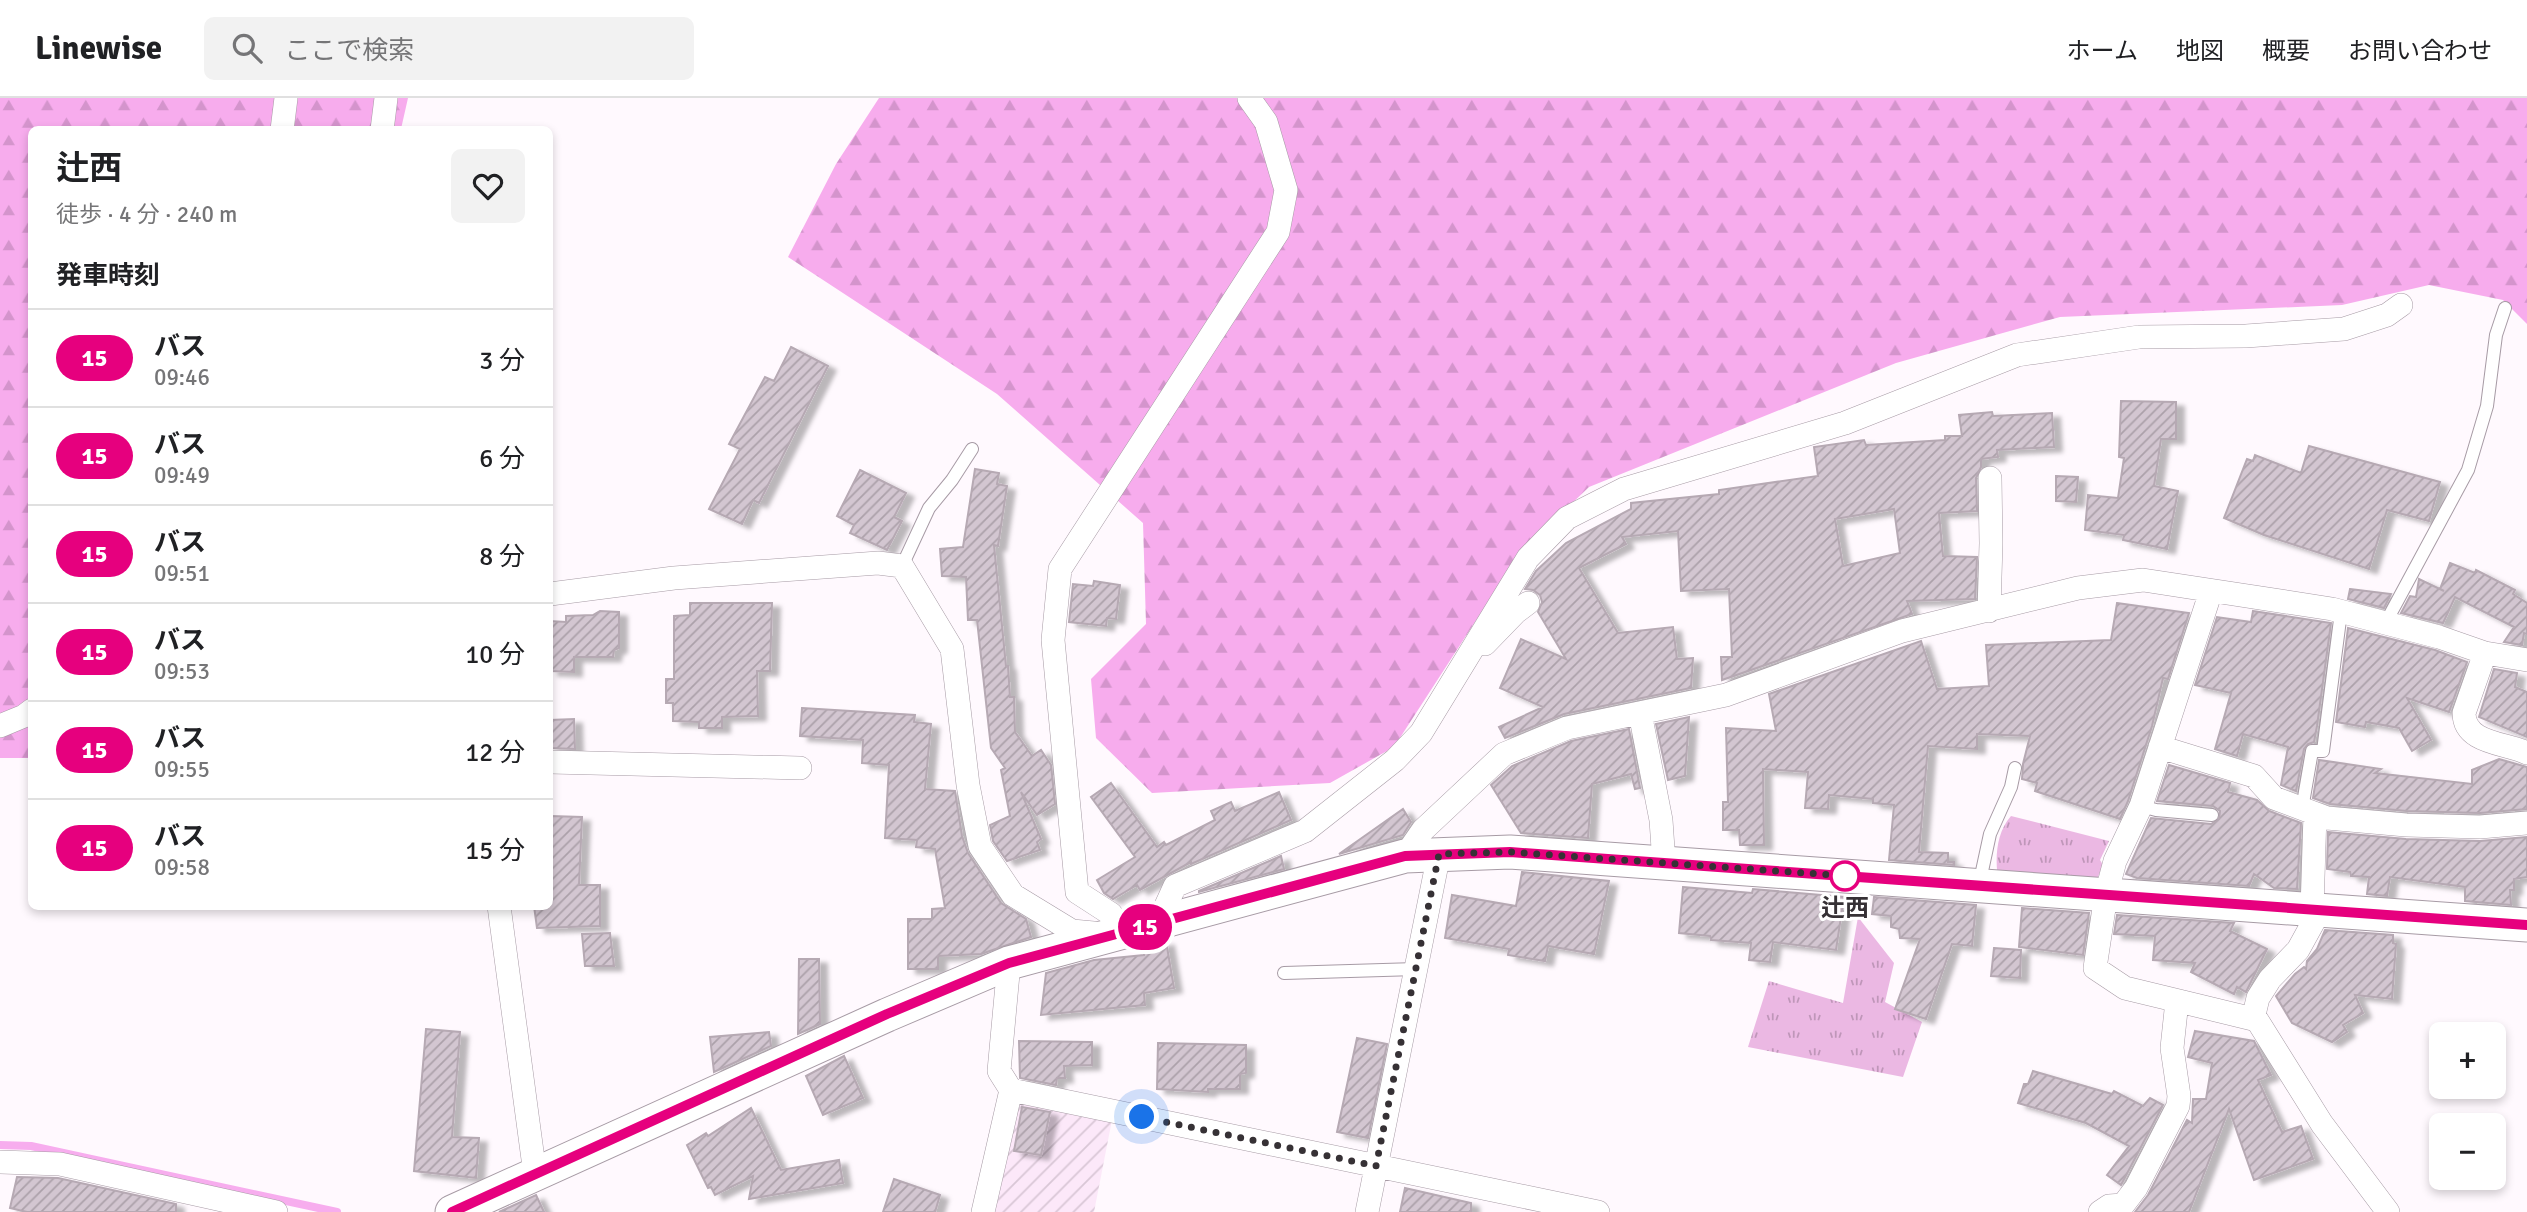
<!DOCTYPE html>
<html lang="ja">
<head>
<meta charset="utf-8">
<style>
  :root { --surface:#fff; --page:#f2f2f2; --text:#202124; --muted:#757577; --line:#e0e0e0 }
  body { margin:0; font-family:Signika,"Noto Sans JP",sans-serif; background:var(--page); color:var(--text); height:100vh; display:flex; flex-direction:column; font-size:26px; white-space:nowrap }
  * { box-sizing:border-box; margin:0 }
  p { font-size:23px; color:var(--muted) }
  .icon { flex:none; width:38px; height:38px; fill:none; stroke:currentColor; stroke-width:2; stroke-linecap:round; stroke-linejoin:round }
  .map { position:relative; flex:1; overflow:hidden }
  .sheet { position:absolute; left:28px; top:28px; width:525px; height:784px; display:flex; flex-direction:column; background:var(--surface); border-radius:10px; box-shadow:0 4px 10px #0003 }
  .sheet>* { flex:none }
  .badge { padding:0 14px; border-radius:23px; font-size:24px; line-height:46px }
  .controls { position:absolute; left:2429px; top:924px; display:grid; gap:14px }
  .controls a { display:grid; place-items:center; width:77px; height:77px; border-radius:10px; background:var(--surface); box-shadow:0 4px 10px #0003; font-size:35px }
  .you { position:absolute; width:35px; height:35px; margin:-18px; border:5px solid #fff; border-radius:50%; background:#1a73e8; box-shadow:0 0 0 10px #1a73e833 }
  .map>.badge { position:absolute; translate:-50% -50%; box-shadow:0 0 0 4px #fff }
  h2 { padding:0 28px; font-size:26px; line-height:63px }
  .round { display:grid; place-items:center; flex:none; width:74px; height:74px; border-radius:10px; background:var(--page) }
  .summary { display:flex; align-items:center; justify-content:space-between; height:119px; padding:0 28px }
  h1 { font-size:33px; font-weight:700; line-height:52px }
  ul { padding:0; list-style:none }
  li { display:flex; align-items:center; gap:21px; height:98px; padding:0 28px; border-top:2px solid var(--line) }
  li div { flex:1 }
  li b { display:block; font-size:26px }
  li em { font-style:normal }
  li .badge { min-width:77px; font-weight:700; text-align:center }
  header { display:flex; align-items:center; gap:42px; box-sizing:border-box; height:98px; padding:0 35px; background:var(--surface); border-bottom:2px solid var(--line) }
  header strong { font-size:33px }
  nav { display:flex; gap:38px; margin-inline-start:auto; font-size:24px }
  .search { width:490px; height:63px; background:var(--page); display:flex; align-items:center; gap:18px; box-sizing:border-box; padding:0 24px; border-radius:10px; color:var(--muted); font-size:26px }
  .map>svg:first-child { display:block }
  .industrial { fill:url(#industrial-furrows) }
  .grass { fill:url(#grass-tufts) }
  .forest { fill:url(#forest-firs) }
  .lines { fill:none; stroke-linecap:round; stroke-linejoin:round }
  .stream { stroke:#f7adee; stroke-width:8 }
  .building { fill:url(#building-hatch); stroke:#b6a9b3; stroke-width:2; fill-rule:evenodd; filter:url(#shadow) }
  .lane-casing { stroke:#a79ba5; stroke-width:14 }
  .street-casing { stroke:#a79ba5; stroke-width:24 }
  .secondary-casing { stroke:#a79ba5; stroke-width:35 }
  .lane { stroke:#fff; stroke-width:12 }
  .street { stroke:#fff; stroke-width:23 }
  .secondary { stroke:#fff; stroke-width:33 }
  .line-casing { stroke:#fff; stroke-width:16 }
  .line { stroke:#e6007e; stroke-width:10 }
  .walk { stroke:#363135; stroke-width:7; stroke-dasharray:0 12.6 }
  .stop-dot { fill:#fff; stroke:#e6007e; stroke-width:3.5 }
  .labels { text-anchor:middle; dominant-baseline:central; stroke-width:6; stroke-linejoin:round; paint-order:stroke }
  .stop-label { font-size:24px; font-weight:bold; fill:#363135; stroke:#fff }
</style>
</head>
<body>
<header>
<strong>Linewise</strong>
<div class="search"><svg class="icon" aria-label="search" viewBox="0 0 24 24"><circle cx="10" cy="10" r="6"/><path d="M15 15l6 6"/></svg>ここで検索</div>
<nav><a>ホーム</a><a>地図</a><a>概要</a><a>お問い合わせ</a></nav>
</header>
<div class="map">
<svg width="2527" height="1114" viewBox="0 0 2527 1114">
  <defs>
    <pattern id="industrial-furrows" width="10" height="10" patternUnits="userSpaceOnUse" patternTransform="scale(1.75)"><rect width="10" height="10" fill="#fce8f9"/><path d="M-1 1l2-2M0 10L10 0M9 11l2-2" fill="none" stroke="#d9c7d6"/></pattern>
    <pattern id="grass-tufts" width="24" height="20" patternUnits="userSpaceOnUse" patternTransform="scale(1.75)"><rect width="24" height="20" fill="#ebb8e3"/><path d="M3 7l-1-3M5 7V3M7 7l1-3M15 17l-1-3M17 17v-4M19 17l1-3" fill="none" stroke="#bf96b9"/></pattern>
    <pattern id="forest-firs" width="22" height="20" patternUnits="userSpaceOnUse" patternTransform="scale(1.75)"><rect width="22" height="20" fill="#f7aced"/><path d="M5 1l3.5 6h-7zM16 11l3.5 6h-7z" fill="#d494cc"/></pattern>
    <pattern id="building-hatch" width="6" height="6" patternUnits="userSpaceOnUse" patternTransform="scale(1.75)"><rect width="6" height="6" fill="#d3c6d1"/><path d="M-1 1l2-2M0 6l6-6M5 7l2-2" fill="none" stroke="#aca1aa"/></pattern>
    <filter id="shadow"><feDropShadow dx="8" dy="4.5" stdDeviation="2" flood-color="#0004"/></filter>
  </defs>
  <rect width="100%" height="100%" fill="#fff9fe"/>
  <!-- industrial -->
  <path class="industrial" d="M1024 1004 1112 1022 1094 1114H992L1015 1010Z"/>
  <!-- grass -->
  <path class="grass" d="M2011 718 2109 743 2100 762 2103 767 2095 786 1998 781C1995 760 1996 735 2011 718Z
    M1858 819 1894 865 1885 904 1922 924 1903 979 1748 949 1769 883 1843 905Z"/>
  <!-- forest -->
  <path class="forest" d="M0 0H408L401 31 32 32 31 660H0Z
    M879 0H2527V226L2503 202 2429 187 2342 207 2060 219 1896 265 1589 389 1519 456 1394 649 1330 685 1152 695 1096 640 1091 581 1146 526 1143 425 997 296 788 159 836 66Z"/>
  <g class="lines">
    <!-- stream -->
    <path class="stream" d="M0 1047 31 1048 337 1114"/>
  </g>
  <!-- building -->
  <path class="building" d="M791 249 828 268 759 405 753 402 742 426 709 411 740 351 729 346 765 279 774 283Z
    M2121 303 2176 304V341H2161L2154 388 2178 393 2167 451 2123 442 2124 437 2085 432 2088 397 2118 400 2124 360 2119 359Z
    M1992 314 1993 318 2052 315 2054 349 1997 352 1998 359 1981 361V369L1976 380 1977 413 1939 415 1943 458 1977 459 1975 501 1907 503 1912 516 1722 582 1721 559H1732L1729 491 1681 493 1678 433 1622 439 1626 446 1579 470 1618 535 1673 529 1677 561 1693 560 1691 590 1564 616 1505 640 1499 629 1543 609 1500 590 1521 541 1566 561 1538 514 1542 504 1540 497 1533 492 1525 491 1536 473 1566 445 1631 411V405L1719 396V392L1818 378 1814 349 1864 342 1866 347 1945 342V338H1962L1959 317ZM1894 411 1900 455 1843 468 1835 421Z
    M2309 348 2440 384 2429 423 2387 412 2369 471 2264 437 2224 420 2247 361 2253 363 2255 357 2301 375Z
    M975 371 999 375 997 386 1007 388 998 448 994 447 1006 568H1008L1010 599H1014L1015 634 1032 658 1041 652 1051 667 1055 706 1037 717 1021 694 1041 741 1037 744 1040 752 1007 763 993 743 990 727 1010 718 1001 672 1005 670 991 650 977 522H968L966 479 942 478 940 451 963 449Z
    M860 372 906 395 894 419 902 423 887 452 850 435 854 427 837 418Z
    M2056 378 2078 379 2076 404 2056 403Z
    M2450 465 2475 475 2476 472 2515 492 2513 496 2527 505V536L2524 535 2522 547 2504 544 2514 529 2455 499 2443 525 2401 515 2410 498 2416 499 2419 481 2444 493 2440 491Z
    M1094 483 1120 487 1116 521 1107 520 1106 528 1069 524 1073 486 1093 488Z
    M2350 491 2391 496 2384 510 2348 501Z
    M690 505H772L770 573H757L758 618 722 619V630H699V624L673 623V605H666V581H674V518L690 517Z
    M2117 505 2189 515 2168 581 2163 580 2152 628 2128 703 2120 721 2035 693 2037 685 2022 681 2023 666 2030 638 1977 636V651L1928 648 1919 754 1948 755V764H1954V767L1889 762 1894 707 1873 705V701L1829 697 1828 711 1805 710 1808 674 1763 671 1764 747H1740L1739 732H1723V704H1728L1726 630 1776 633 1769 596 1921 543 1937 591 1989 588 1986 547 2111 542Z
    M600 513 619 514V550L614 552 613 559H574V574L550 573V523L566 524V518L593 517Z
    M2253 513 2331 525 2317 628 2314 644 2308 646 2304 651 2296 693 2281 687 2288 649 2243 636 2237 658 2215 651 2231 595 2195 587 2217 519 2251 524Z
    M2348 530 2435 552 2467 564 2449 614 2407 600 2431 642 2412 653 2399 630 2366 624 2365 629 2336 624Z
    M2494 571 2517 575 2515 589 2527 594V639L2479 619Z
    M802 610 915 617 914 624 931 626 925 691 955 693 962 738 968 755 1001 805 1026 821 1031 839 981 856 938 858V871H908V821H932V811L945 810 935 751 916 749 917 742 885 740 889 667 862 665 863 642 800 638Z
    M1689 619 1685 678 1668 682 1656 626Z
    M574 621 575 651 550 650V622Z
    M1629 631 1640 690 1635 691 1631 676 1592 686 1588 740 1521 735 1491 687 1512 668 1571 643Z
    M2499 661 2527 669V711L2480 715 2407 713 2330 706 2313 700 2319 662 2381 671 2375 675 2472 686V672Z
    M2169 667 2230 685 2228 694 2257 702 2269 713 2301 725 2297 791 2274 790 2254 776 2249 788 2137 780 2126 776 2151 720 2211 726 2219 721 2220 713 2213 708 2157 703Z
    M1111 685 1157 749 1164 744 1166 747 1215 722 1211 713 1231 704 1235 713 1279 694 1291 722 1191 766V764L1140 792 1137 787 1113 801 1104 795 1097 782 1135 759 1091 699Z
    M1403 711 1411 724 1403 737 1339 756Z
    M550 718 582 719 579 787H600V828L537 830 534 808H550Z
    M2328 734 2406 741 2480 743 2527 739V779L2514 781V792H2510L2511 807 2465 803V789L2390 779 2387 798 2367 796 2369 779 2351 778 2350 774 2327 771Z
    M1281 758 1284 771 1199 794V793Z
    M1522 774 1609 783 1594 856 1548 848 1545 863 1508 857 1509 851 1445 840 1452 797 1516 808Z
    M1683 789 1752 795 1753 791 1844 799 1836 852 1773 844 1770 864 1749 862 1751 845 1711 842 1710 838 1679 835Z
    M1874 799 1976 807 1972 848 1952 846 1926 921 1895 911 1920 841 1900 840 1899 831 1891 829V818L1872 816Z
    M2022 810 2089 815 2083 857 2019 849Z
    M2117 817 2234 825 2230 833 2267 851 2246 894 2237 889 2234 896 2191 874 2195 865 2153 862 2155 838 2114 836Z
    M2325 832 2393 837V845L2396 846 2392 901 2355 897 2363 915 2343 927 2347 934 2332 944 2292 925 2276 898 2295 876 2304 869 2306 871 2307 863 2317 851Z
    M610 835 614 868H585L582 836Z
    M1166 843 1174 890 1144 895 1145 907 1041 917 1046 875 1094 862 1144 857 1143 849Z
    M1994 850 2021 852 2020 880 1991 878Z
    M799 861H819L820 926 798 936Z
    M426 931 460 934 452 1039 479 1040 476 1080 414 1073Z
    M2195 933 2254 943 2271 977 2258 982 2282 1034 2301 1028 2313 1061 2254 1082 2229 1011 2189 1114H2135L2148 1097 2187 1022 2192 1025 2193 1001H2206L2212 965 2188 959Z
    M769 934 771 948 714 974 710 939Z
    M1357 940 1387 946 1368 1040 1337 1034Z
    M1019 943 1092 944V967L1064 968 1065 980H1057L1056 987 1020 980Z
    M1158 945 1246 947V975L1240 976V991H1208V994L1157 991Z
    M844 958 863 1000 823 1017 806 978Z
    M2033 973 2112 996 2114 993 2143 1008 2150 1000 2163 1007 2121 1087 2107 1077 2129 1048 2086 1025 2018 1005 2024 986H2028Z
    M1022 1009 1050 1014 1041 1057 1014 1053Z
    M751 1010 781 1072 839 1062 843 1085 749 1101 753 1078 715 1097 711 1089 708 1090 687 1047 706 1035 708 1038Z
    M17 1079 58 1080 176 1106V1114H27L10 1110Z
    M894 1081 940 1097 935 1114H883Z
    M1405 1090 1471 1105V1114H1400Z
    M536 1097 544 1114H499Z"/>
  <g class="lines">
    <defs>
      <path id="lane" d="M902 468 929 410 952 382 972 351
        M2386 524 2468 372 2487 308 2496 237 2505 210
        M2141 708 2156 712 2212 717
        M2302 711 2312 653H2323L2341 514
        M1979 787 1990 736 2011 689 2015 670
        M1284 875 1416 871"/>
      <path id="street" d="M282 32 286 0
        M382 32 386 0
        M2211 493 2141 708 2115 763 2106 797 2095 870 2125 890 2257 922 2322 1026 2388 1114
        M550 496 674 480 878 465 902 468 952 551 968 687 980 748 1013 797 1072 833 1115 837 1111 816 1077 794 1053 542 1060 471 1278 134 1286 92 1266 24 1249 0
        M1989 513 1991 445 1990 380
        M1485 546 1516 514 1528 505
        M2485 555 2464 615C2464 646 2507 645 2527 655
        M1640 615 1661 722 1664 765
        M0 628 24 618 32 612
        M2160 649 2254 678 2274 700 2327 720 2406 727 2480 729 2527 725
        M550 664 800 670
        M1405 758 1423 732 1504 656 1567 630 1726 597 1902 533 2078 490 2143 482 2332 511 2439 539 2485 555 2527 562
        M499 808 535 1076
        M2312 812 2315 716
        M1158 825 1175 788 1305 733 1395 662 1421 635 1528 460 1567 420 1624 391 1845 325 2017 257 2139 239 2246 238 2344 231 2387 217 2401 207
        M1009 865 999 973 1011 992 1598 1114
        M2253 921 2258 900 2270 881 2298 852 2320 812
        M0 1064 60 1066 276 1114
        M983 1114 1011 992
        M1367 1114 1439 756
        M2100 1114 2109 1108 2123 1107 2136 1090 2178 1008 2179 998 2172 950 2177 903"/>
      <path id="secondary" d="M452 1114 887 917 1009 865 1405 758 1510 754 2527 827"/>
    </defs>
    <!-- lane casing -->
    <use href="#lane" class="lane-casing"/>
    <!-- street casing -->
    <use href="#street" class="street-casing"/>
    <!-- secondary casing -->
    <use href="#secondary" class="secondary-casing"/>
    <!-- lane -->
    <use href="#lane" class="lane"/>
    <!-- street -->
    <use href="#street" class="street"/>
    <!-- secondary -->
    <use href="#secondary" class="secondary"/>
  </g>
  <g class="lines">
    <defs>
      <path id="line" d="M452 1114 887 916 1009 865 1405 758 1510 754 2527 827"/>
    </defs>
    <!-- line casing -->
    <use href="#line" class="line-casing"/>
    <!-- line -->
    <use href="#line" class="line"/>
    <!-- walk -->
    <path class="walk" d="M1142 1019 1376 1068 1439 756 1510 754 1847 778H1845"/>
  </g>
  <!-- markers -->
  <circle class="stop-dot" cx="1845" cy="778" r="14"/>
  <g class="labels">
    <!-- stop labels -->
    <g class="stop-label">
      <text x="1845" y="810">辻西</text>
    </g>
  </g>
</svg>
<div class="controls">
<a>+</a>
<a>−</a>
</div>
<div class="you" style="left:1142px;top:1019px"></div>
<b class="badge" style="left:1145px;top:829px;background:#e6007e;color:#fff">15</b>
<section class="sheet">
<div class="summary"><div><h1>辻西</h1><p>徒歩 · 4 分 · 240 m</p></div><a class="round"><svg class="icon" aria-label="heart" viewBox="0 0 24 24"><path d="M12 20l-8-8c-3-5 5-10 8-4 3-6 11-1 8 4z"/></svg></a></div>
<h2>発車時刻</h2>
<ul>
<li><span class="badge" style="background:#e6007e;color:#fff">15</span><div><b>バス</b><p>09:46</p></div><em>3 分</em></li>
<li><span class="badge" style="background:#e6007e;color:#fff">15</span><div><b>バス</b><p>09:49</p></div><em>6 分</em></li>
<li><span class="badge" style="background:#e6007e;color:#fff">15</span><div><b>バス</b><p>09:51</p></div><em>8 分</em></li>
<li><span class="badge" style="background:#e6007e;color:#fff">15</span><div><b>バス</b><p>09:53</p></div><em>10 分</em></li>
<li><span class="badge" style="background:#e6007e;color:#fff">15</span><div><b>バス</b><p>09:55</p></div><em>12 分</em></li>
<li><span class="badge" style="background:#e6007e;color:#fff">15</span><div><b>バス</b><p>09:58</p></div><em>15 分</em></li>
</ul>
</section>
</div>
</body>
</html>
